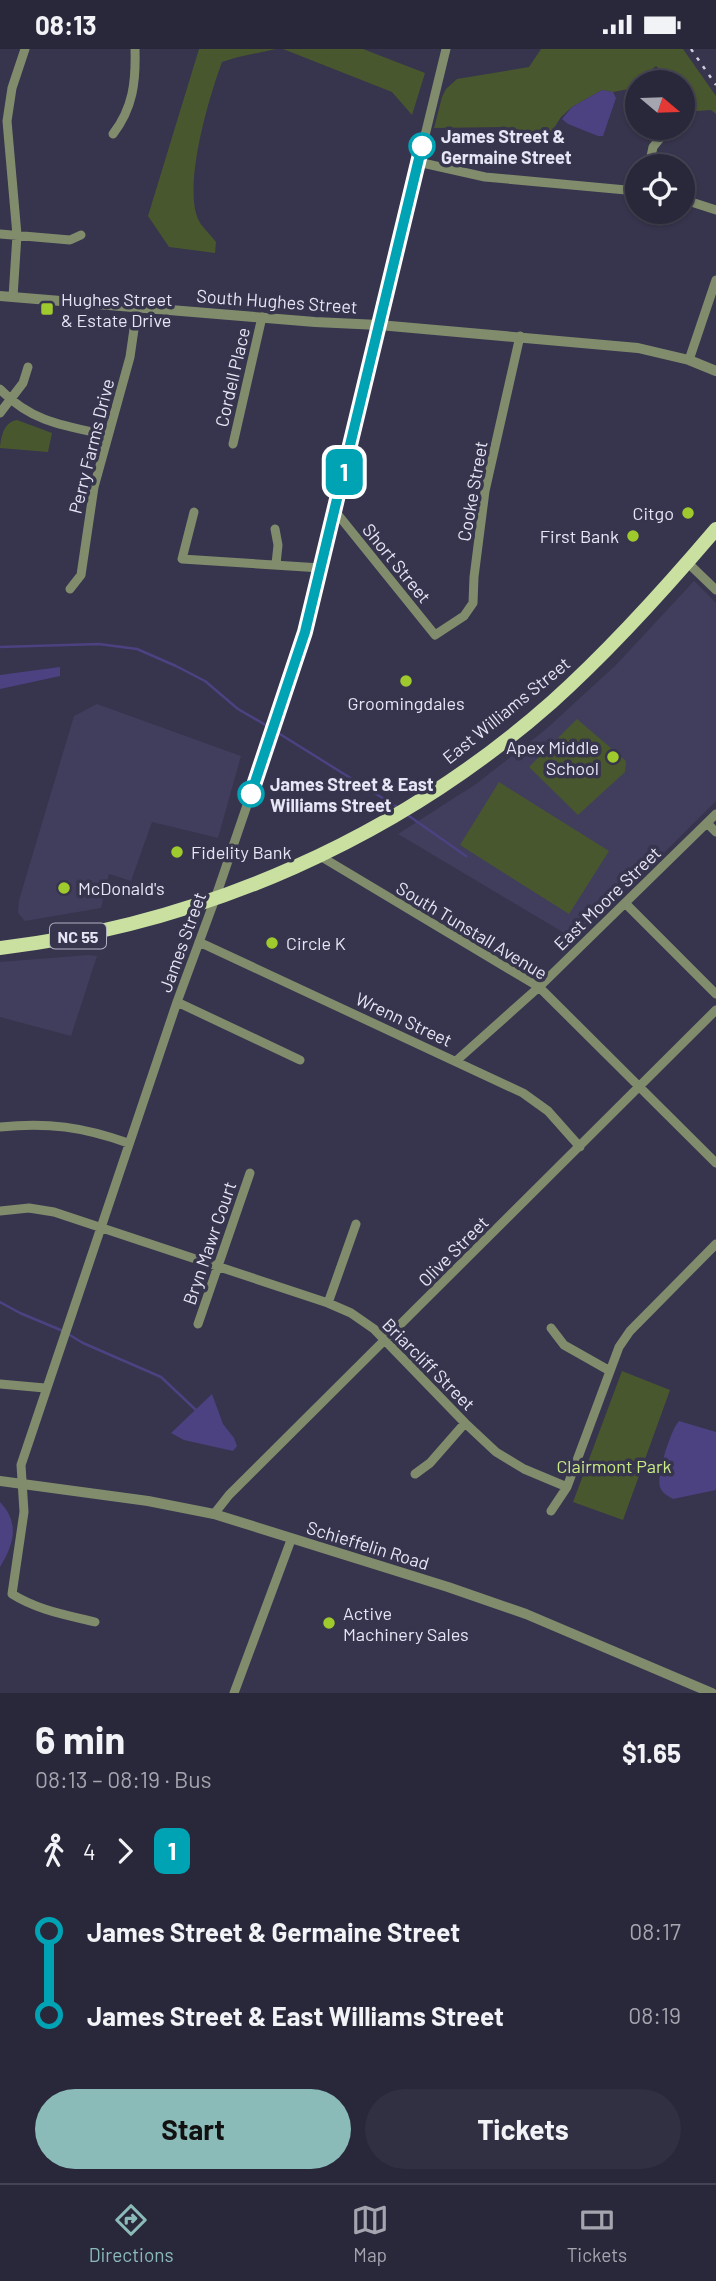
<!DOCTYPE html>
<html lang="en">
<head>
<meta charset="utf-8">
<style>
  :root { --surface:#29273a; --page:#312f42; --text:#f1f3f6; --muted:#a5a5af; --line:#454454; --accent:#8bbbb9 }
  body { margin:0; font-family:Barlow,sans-serif; background:var(--page); color:var(--text); height:100vh; display:flex; flex-direction:column; font-size:26px; white-space:nowrap }
  * { box-sizing:border-box; margin:0 }
  p { font-size:23px; color:var(--muted) }
  .icon { flex:none; width:38px; height:38px; fill:none; stroke:currentColor; stroke-width:2; stroke-linecap:round; stroke-linejoin:round }
  .map { position:relative; height:1644px; overflow:hidden }
  .details { display:flex; flex-direction:column; background:var(--surface); flex:1 }
  .details>* { flex:none }
  .badge { padding:0 14px; border-radius:10px; font-size:24px; line-height:46px }
  .needle { width:46px; rotate:109deg }
  .controls { position:absolute; left:625px; top:21px; display:grid; gap:14px }
  .controls a { display:grid; place-items:center; width:70px; height:70px; border-radius:50%; background:var(--surface); box-shadow:0 2px 5px #0004,0 0 0 2px var(--line); font-size:35px }
  .map>.badge { position:absolute; translate:-50% -50%; box-shadow:0 0 0 4px #fff }
  .legs { display:flex; align-items:center; gap:10px; height:77px; padding:0 35px; font-size:23px }
  .legs p { margin-inline-start:auto }
  .headline { display:flex; align-items:center; justify-content:space-between; height:119px; padding:0 35px }
  h1 { font-size:38px; font-weight:700; line-height:52px }
  .button { display:flex; gap:14px; margin-top:auto; padding:14px 35px }
  .button a { flex:1; height:80px; border-radius:42px; background:var(--accent); color:#111; font-size:28px; font-weight:700; line-height:80px; text-align:center }
  .button a+a { background:var(--page); color:var(--text) }
  ul { padding:0 35px; list-style:none }
  li { display:flex; align-items:center; gap:24px; height:84px; font-size:26px }
  li i { display:grid; place-items:center; width:10px; height:100%; margin:0 9px; background:currentColor }
  li i::after { content:''; width:18px; height:18px; margin:-9px; border:5px solid; border-radius:50%; background:var(--surface) }
  li p { margin-inline-start:auto }
  li:first-child i { background:linear-gradient(#0000 50%,currentColor 0) }
  li:last-child i { background:linear-gradient(currentColor 50%,#0000 0) }
  .status { display:flex; justify-content:space-between; align-items:center; height:49px; padding:0 35px; background:var(--surface); direction:ltr }
  .status svg { height:19px; fill:currentColor }
  .menu { display:flex; justify-content:space-around; align-items:center; height:98px; border-top:2px solid var(--line); background:var(--surface); font-size:19px; color:var(--muted) }
  .menu a { display:grid; justify-items:center; gap:4px }
  .menu .active { color:var(--accent) }
  .map>svg:first-child { display:block }
  .built { fill:#413e5d }
  .green { fill:#49572e }
  .water { fill:#4c4282 }
  .lines { fill:none; stroke-linecap:round; stroke-linejoin:round }
  .stream { stroke:#4c4282; stroke-width:2.5 }
  .minor { stroke:#818c6d; stroke-width:9 }
  .tertiary { stroke:#818c6d; stroke-width:10 }
  .primary { stroke:#c9e0a0; stroke-width:14 }
  .rail { stroke:#d0cfe0; stroke-width:2.5; stroke-dasharray:3.5 7; stroke-linecap:butt }
  .line-1-casing { stroke:#fff; stroke-width:16 }
  .line-1 { stroke:#00a3b4; stroke-width:10 }
  .stop-1-dot { fill:#fff; stroke:#00a3b4; stroke-width:3.5 }
  .poi-dot { fill:#9fca2d; stroke:#37344d; stroke-width:2.5 }
  .labels { text-anchor:middle; dominant-baseline:central; stroke-width:7; stroke-linejoin:round; paint-order:stroke }
  .shield { fill:#37344d; stroke:#b2b0c3; stroke-width:2 }
  .shield-label { font-size:16px; font-weight:bold; fill:#e6e5f5 }
  .stop-label { font-size:18px; font-weight:bold; fill:#e6e5f5; stroke:#37344d; text-anchor:start }
  .poi-label { font-size:18px; fill:#e6e5f5; stroke:#37344d; text-anchor:start }
  .street-label { font-size:18px; fill:#e6e5f5; stroke:#37344d }
  .park-label { font-size:18px; fill:#c9eb85; stroke:#37344d }
</style>
</head>
<body>
<div class="status"><b>08:13</b><svg viewBox="0 0 49 12"><path d="M0 12V9h3v3zM5 12V6h3v6zM10 12V3h3v9zM15 12V0h3v12zM26 1h20v11H26zM47 4h2v5h-2z"/></svg></div>
<div class="map">
<svg width="716" height="1644" viewBox="0 0 716 1644">
  <rect width="100%" height="100%" fill="#37344d"/>
  <!-- built -->
  <path class="built" d="M694 532 716 554V752L576 891 398 785 476 735 545 681 616 616Z
    M97 655 241 707 218 789 152 773 131 832 109 825 101 859 25 872 18 864 19 851 74 667Z
    M88 906 97 907 71 987 0 968V913Z"/>
  <!-- green -->
  <path class="green" d="M199 0H276L238 8 222 13C209 48 182 138 199 172 203 179 211 186 216 193L215 204 169 198 148 167Z
    M283 0H363L425 24 412 66 392 43Z
    M541 0H683L716 47V65L711 61 696 62 683 42 682 33H673L656 17 629 40 613 43 602 41 572 58 561 68 549 87 504 78 434 79 442 48 446 40 457 30 529 18Z
    M17 371 52 384 48 403 0 399C1 387 4 373 17 371Z
    M577 670 626 712 625 723 578 766 529 718Z
    M499 733 609 802 569 865 460 796Z
    M622 1322 670 1341 623 1471 573 1453Z"/>
  <!-- water -->
  <path class="water" d="M602 41 613 43 616 49 603 87H598L568 75 562 70 572 58Z
    M60 618V627L0 640V626Z
    M212 1345 223 1375 234 1389 237 1397 233 1402 184 1391 171 1384Z
    M679 1372 716 1383V1441L673 1450C668 1447 662 1444 660 1438 656 1427 671 1380 679 1372Z
    M0 1453C20 1474 14 1495 0 1518Z"/>
  <g class="lines">
    <!-- stream -->
    <path class="stream" d="M0 598 99 595 137 600 176 617 205 632 238 660 269 678
      M275 682 397 758
      M409 767 466 807
      M0 1253 20 1264 63 1282 83 1294 161 1328 197 1362"/>
    <!-- minor -->
    <path class="minor" d="M113 85C133 59 136 33 135 0
      M418 113 485 128 637 142
      M649 117 653 98 666 82
      M682 150 716 161
      M0 185 70 191 81 186
      M13 248 17 186 7 72 12 39 25 0
      M689 311 716 231
      M0 340C31 373 65 377 108 386
      M0 364 23 334 28 318
      M233 395 262 268
      M335 462 435 586 464 567 473 554 474 528 485 442 520 287
      M194 463 182 510 321 519
      M275 480 278 496 276 515
      M687 513 716 541
      M70 540 81 526 94 438 130 308 137 259
      M707 774 716 783
      M320 807 539 938 716 1114
      M625 854 716 945
      M199 893 523 1044 548 1062 580 1098
      M177 953 300 1011
      M456 1012 539 938 716 765
      M0 1078C48 1073 83 1078 128 1094
      M0 1162 29 1159 54 1163 328 1254 351 1264 374 1280 465 1374 496 1403 524 1420 567 1438
      M328 1254 356 1175
      M198 1275 250 1124
      M551 1279 564 1296 610 1322
      M0 1335 45 1339
      M415 1425 430 1414 465 1374
      M551 1462 567 1438 619 1298 630 1282 716 1195
      M214 1465 229 1446 716 961
      M95 1573C67 1566 37 1561 12 1545L24 1463 21 1416 177 953 215 850 300 601 446 0
      M234 1644 291 1491"/>
    <!-- tertiary -->
    <path class="tertiary" d="M0 247 315 273 379 276 638 299 689 311 716 322
      M0 1432 148 1452 214 1465 448 1538 526 1565 712 1644"/>
    <!-- primary -->
    <path class="primary" d="M0 899C204 875 398 789 552 653 611 600 665 540 716 480"/>
    <!-- rail -->
    <path class="rail" d="M691 0 716 36"/>
  </g>
  <g class="lines">
    <defs>
      <path id="line-1" d="M251 745 305 583 422 97"/>
    </defs>
    <!-- line-1 casing -->
    <use href="#line-1" class="line-1-casing"/>
    <!-- line-1 -->
    <use href="#line-1" class="line-1"/>
  </g>
  <!-- markers -->
  <g class="stop-1-dot">
    <circle cx="422" cy="97" r="12"/>
    <circle cx="251" cy="745" r="12"/>
  </g>
  <g class="poi-dot">
    <rect x="40" y="253" width="14" height="14" rx="3.5"/>
    <circle cx="688" cy="464" r="7"/>
    <circle cx="633" cy="487" r="7"/>
    <circle cx="406" cy="632" r="7"/>
    <circle cx="613" cy="708" r="7"/>
    <circle cx="177" cy="803" r="7"/>
    <circle cx="64" cy="839" r="7"/>
    <circle cx="272" cy="894" r="7"/>
    <circle cx="329" cy="1574" r="7"/>
  </g>
  <g class="labels">
    <!-- shield labels -->
    <rect class="shield" x="50" y="874.5" width="56" height="25" rx="5"/>
    <g class="shield-label">
      <text x="78" y="887">NC 55</text>
    </g>
    <!-- stop labels -->
    <g class="stop-label">
      <text x="441" y="87">James Street &amp;<tspan x="441" dy="21">Germaine Street</tspan></text>
      <text x="270" y="735">James Street &amp; East<tspan x="270" dy="21">Williams Street</tspan></text>
    </g>
    <!-- poi labels -->
    <g class="poi-label">
      <text x="61" y="250">Hughes Street<tspan x="61" dy="21">&amp; Estate Drive</tspan></text>
      <text x="674" y="464" text-anchor="end">Citgo</text>
      <text x="619" y="487" text-anchor="end">First Bank</text>
      <text x="406" y="654" text-anchor="middle">Groomingdales</text>
      <text x="599" y="698" text-anchor="end">Apex Middle<tspan x="599" dy="21">School</tspan></text>
      <text x="191" y="803">Fidelity Bank</text>
      <text x="78" y="839">McDonald's</text>
      <text x="286" y="894">Circle K</text>
      <text x="343" y="1564">Active<tspan x="343" dy="21">Machinery Sales</tspan></text>
    </g>
    <!-- street labels -->
    <g class="street-label">
      <text transform="translate(277 252) rotate(4)">South Hughes Street</text>
      <text transform="translate(232 328) rotate(-77)">Cordell Place</text>
      <text transform="translate(91 397) rotate(-76)">Perry Farms Drive</text>
      <text transform="translate(472 442) rotate(-80)">Cooke Street</text>
      <text transform="translate(397 514) rotate(51)">Short Street</text>
      <text transform="translate(506 661) rotate(-39)">East Williams Street</text>
      <text transform="translate(607 849) rotate(-44)">East Moore Street</text>
      <text transform="translate(472 881) rotate(31)">South Tunstall Avenue</text>
      <text transform="translate(182 893) rotate(-70)">James Street</text>
      <text transform="translate(404 970) rotate(25)">Wrenn Street</text>
      <text transform="translate(209 1194) rotate(-71)">Bryn Mawr Court</text>
      <text transform="translate(453 1202) rotate(-45)">Olive Street</text>
      <text transform="translate(429 1315) rotate(45)">Briarcliff Street</text>
      <text transform="translate(368 1496) rotate(17)">Schieffelin Road</text>
    </g>
    <!-- park labels -->
    <g class="park-label">
      <text x="614" y="1417">Clairmont Park</text>
    </g>
  </g>
</svg>
<div class="controls">
<a><svg class="needle" viewBox="-14 -14 28 28"><path d="M0-13l5 13h-10z" fill="#e53935"/><path d="M0 13l5-13h-10z" fill="#a5a5af"/></svg></a>
<a><svg class="icon" aria-label="locate" viewBox="0 0 24 24"><circle cx="12" cy="12" r="6"/><path d="M12 2v4M12 18v4M2 12h4M18 12h4"/></svg></a>
</div>
<b class="badge" style="left:344px;top:423px;background:#00a3b4;color:#fff">1</b>
</div>
<section class="details">
<div class="headline"><div><h1>6 min</h1><p>08:13 – 08:19 · Bus</p></div><b>$1.65</b></div>
<div class="legs"><svg class="icon" aria-label="walk" viewBox="0 0 24 24"><circle cx="13" cy="4" r="2"/><path d="M13 8l-2 6 4 7M11 14l-3 7M7 12l3-4h3l4 4"/></svg>4<svg class="icon" aria-label="forward" viewBox="0 0 24 24"><path d="M9 5l7 7-7 7"/></svg><b class="badge" style="background:#00a3b4;color:#fff">1</b></div>
<ul>
<li><i style="color:#00a3b4"></i><b>James Street &amp; Germaine Street</b><p>08:17</p></li>
<li><i style="color:#00a3b4"></i><b>James Street &amp; East Williams Street</b><p>08:19</p></li>
</ul>
<div class="button"><a>Start</a><a>Tickets</a></div>
</section>
<nav class="menu">
<a class="active"><svg class="icon" aria-label="directions" viewBox="0 0 24 24"><path d="M12 3l9 9-9 9-9-9zM9 14v-3h6M13 9l2 2-2 2"/></svg>Directions</a>
<a><svg class="icon" aria-label="map" viewBox="0 0 24 24"><path d="M3 6l6-2 6 2 6-2v14l-6 2-6-2-6 2zM9 4v14M15 6v14"/></svg>Map</a>
<a><svg class="icon" aria-label="tickets" viewBox="0 0 24 24"><path d="M3 7h18v10H3zM15 7v10"/></svg>Tickets</a>
</nav>
</body>
</html>
